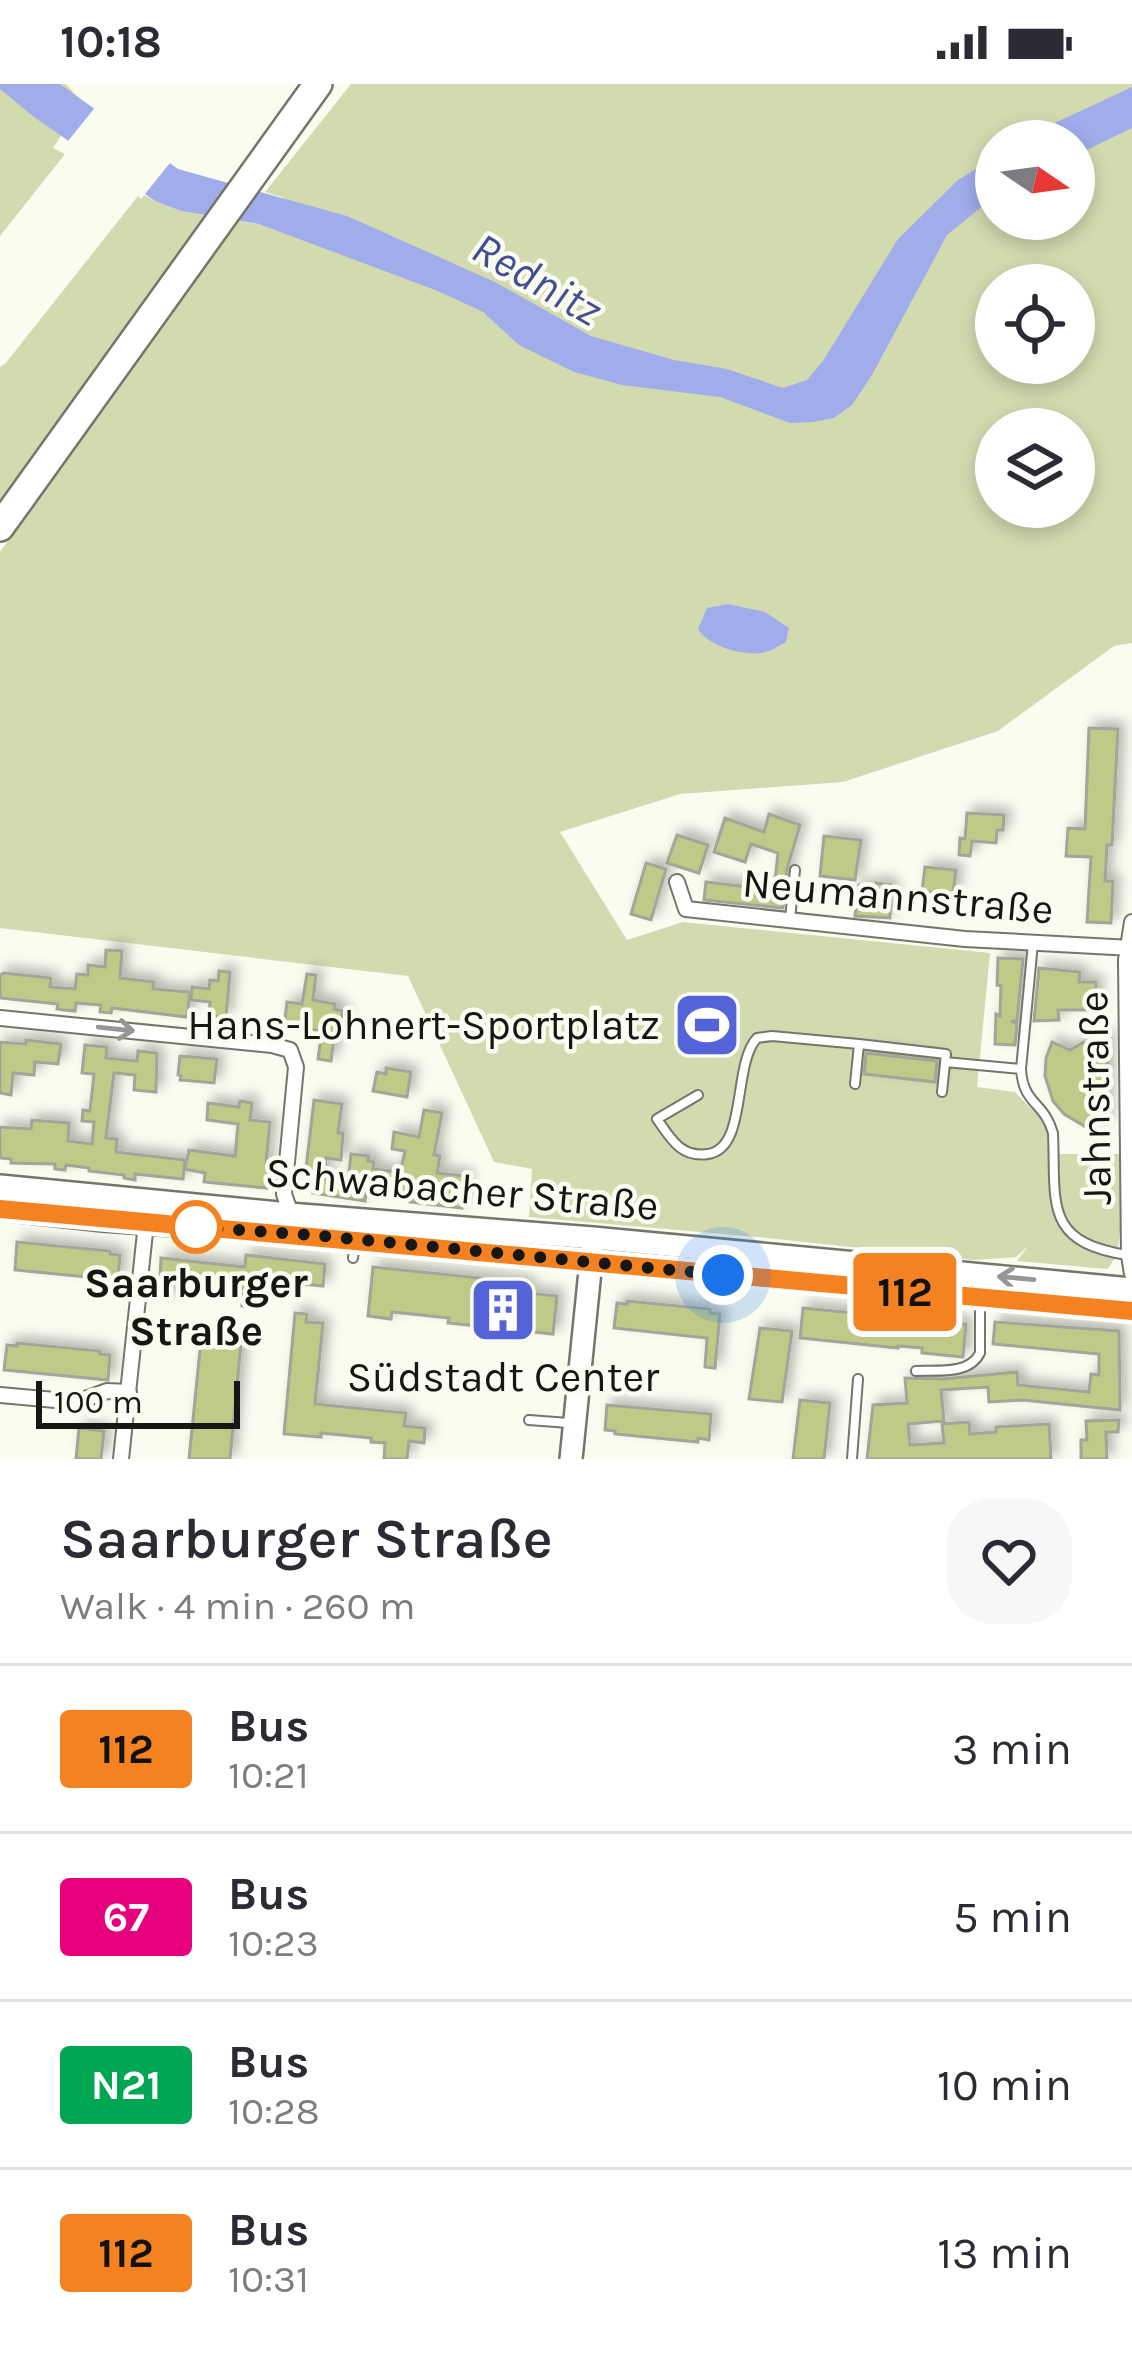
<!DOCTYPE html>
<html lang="en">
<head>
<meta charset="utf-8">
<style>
  :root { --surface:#fff; --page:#f7f7f7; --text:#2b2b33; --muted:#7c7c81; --line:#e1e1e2 }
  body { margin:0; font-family:Karla,sans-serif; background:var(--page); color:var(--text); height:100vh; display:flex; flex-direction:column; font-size:45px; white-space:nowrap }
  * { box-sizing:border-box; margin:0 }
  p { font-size:39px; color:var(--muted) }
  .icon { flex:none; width:66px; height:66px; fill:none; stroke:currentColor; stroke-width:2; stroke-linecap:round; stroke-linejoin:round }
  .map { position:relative; height:1375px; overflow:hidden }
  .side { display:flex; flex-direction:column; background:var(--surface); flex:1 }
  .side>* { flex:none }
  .badge { padding:0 24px; border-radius:9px; font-size:42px; line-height:78px }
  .needle { width:78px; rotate:103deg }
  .fabs { position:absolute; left:975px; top:36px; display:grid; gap:24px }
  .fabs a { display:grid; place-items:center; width:120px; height:120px; border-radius:50%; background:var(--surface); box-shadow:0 6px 18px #0003; font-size:60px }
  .scale { position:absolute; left:36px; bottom:30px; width:204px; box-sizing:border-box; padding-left:12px; border:6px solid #161712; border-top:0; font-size:33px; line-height:42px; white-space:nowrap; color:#161712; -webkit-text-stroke:9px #f9fcef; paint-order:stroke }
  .you { position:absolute; width:60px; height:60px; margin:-30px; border:9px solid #fff; border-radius:50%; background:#1a73e8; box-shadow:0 0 0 18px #1a73e833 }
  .map>.badge { position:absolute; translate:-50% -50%; box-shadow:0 0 0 6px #fff }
  .round { display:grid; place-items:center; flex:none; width:126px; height:126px; border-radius:48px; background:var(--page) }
  .headline { display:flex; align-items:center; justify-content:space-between; height:204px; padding:0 60px }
  h1 { font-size:57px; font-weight:600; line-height:90px }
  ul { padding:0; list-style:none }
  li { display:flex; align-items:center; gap:36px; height:168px; padding:0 60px; border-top:3px solid var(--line) }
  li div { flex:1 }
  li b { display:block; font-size:45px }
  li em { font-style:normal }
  li .badge { min-width:132px; font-weight:700; text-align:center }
  .status { display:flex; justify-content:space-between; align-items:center; height:84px; padding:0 60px; background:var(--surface); direction:ltr }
  .status svg { height:33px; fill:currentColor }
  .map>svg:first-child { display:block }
  .green { fill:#d2dab0; fill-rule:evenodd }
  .water { fill:#a0adea }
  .pier { fill:#f9fcef }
  .building { fill:#beca88; stroke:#a3a599; stroke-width:3; filter:url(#shadow) }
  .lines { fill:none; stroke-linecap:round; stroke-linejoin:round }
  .lane-casing { stroke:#73766a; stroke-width:12 }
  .street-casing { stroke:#73766a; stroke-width:18 }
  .secondary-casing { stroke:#73766a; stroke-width:26 }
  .highway-casing { stroke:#73766a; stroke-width:32 }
  .lane { stroke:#fff; stroke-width:8 }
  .street { stroke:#fff; stroke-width:14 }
  .secondary { stroke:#fff; stroke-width:21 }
  .highway { stroke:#fff; stroke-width:27 }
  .oneway { stroke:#969794 }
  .line-casing { stroke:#fff; stroke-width:27 }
  .line { stroke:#f58220; stroke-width:18 }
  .walk { stroke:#161712; stroke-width:12; stroke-dasharray:0 21.6 }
  .stop-dot { fill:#fff; stroke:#f58220; stroke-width:6 }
  .labels { text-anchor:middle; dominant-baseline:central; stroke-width:9; stroke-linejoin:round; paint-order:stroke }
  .street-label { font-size:42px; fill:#161712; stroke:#f9fcef }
  .poi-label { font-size:42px; fill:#161712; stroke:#f9fcef; text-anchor:end }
  .stop-label { font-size:42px; font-weight:bold; fill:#161712; stroke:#f9fcef }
  .water-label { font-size:45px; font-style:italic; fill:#434e97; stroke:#f9fcef }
</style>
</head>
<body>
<div class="status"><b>10:18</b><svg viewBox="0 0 49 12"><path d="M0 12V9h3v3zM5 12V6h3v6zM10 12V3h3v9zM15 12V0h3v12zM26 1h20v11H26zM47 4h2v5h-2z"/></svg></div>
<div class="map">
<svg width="1132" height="1375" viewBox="0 0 1132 1375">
  <defs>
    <filter id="shadow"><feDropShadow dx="6" dy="-6" stdDeviation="6" flood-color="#0004"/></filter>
  </defs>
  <rect width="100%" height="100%" fill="#f9fcef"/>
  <!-- green -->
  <path class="green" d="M0 0H66L83 19 53 64 155 117 181 127 258 140 285 114 265 108 351 0H1132V559L1114 562 998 647 843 698 680 710 560 748 627 856 683 838 990 869 977 1003 1015 1008 1049 1043 1055 1105 1052 1117 1060 1096 1059 1070H1119C1119 1099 1128 1166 1107 1185L1017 1177 1028 1162 1016 1173 973 1176 757 1153 529 1133 532 1085 494 1078 408 892 0 844V468L16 445 0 436ZM996 57H1074V135H996ZM996 201H1074V279H996ZM996 345H1074V423H996Z"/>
  <!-- water -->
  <path class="water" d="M0 0H60L178 85 347 132 495 198 591 252 674 276 727 285 783 304 807 296 823 277 898 155 958 96 996 73V111L947 151 872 291 852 321 834 334 813 338 790 339 720 313 622 301 574 288 519 261 483 228 438 207 259 140 181 127 155 117 34 33 0 5Z
    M1132 3V44L1074 72V57H1022L1042 45Z
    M728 520 765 528 789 544 786 558C779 561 774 566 766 568 745 573 709 563 698 545L707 524Z"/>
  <!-- pier -->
  <path class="pier" d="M120 0H225L170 72 174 74 141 115 138 112 5 280 0 283V152L69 65 64 62 97 21 101 24Z"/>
  <!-- building -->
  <path class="building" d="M1089 644 1118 645 1112 761H1107L1105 797H1113L1111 839 1087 838 1091 773 1066 772 1068 744 1085 745Z
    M967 729 1004 731 1003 746H997L996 759 972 757 970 772 959 771 960 754 965 755Z
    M769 730 800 741 787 785 783 824 704 816 706 798 774 806 778 769 751 760 745 778 714 768 725 734 764 748Z
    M677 751 708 761 699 789 667 779Z
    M824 752 861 756 855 796 820 792Z
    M646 779 666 785 651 836 631 830Z
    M925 783 956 786 953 810 922 807Z
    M876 799 891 801 890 834 855 832 859 801 876 803Z
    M106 866 122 867 120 894 154 898 153 905 190 908 187 933 112 924 111 929 100 928 101 921 76 919 75 927 64 926 57 925 58 920 0 914V891L4 889 51 894 50 903 75 905 77 890 88 891V881L105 883Z
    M998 874 1023 875 1017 937H1011L1017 940 1015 961 995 960 996 930 1000 932 1001 902 997 901Z
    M1039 884 1080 888 1079 898H1096V926H1058L1059 936 1034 937Z
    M219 887 230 888 226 933 209 932 210 918 191 916 192 903 209 905 210 896 218 897Z
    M307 890 316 891 313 916 335 920 334 925 343 927 339 949 335 948 331 977 318 975 322 947 284 942 287 918 302 920Z
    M1108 952 1106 1040 1086 1039V1043L1064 1030 1053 1017 1045 992 1046 974 1052 958 1070 966 1084 958 1093 961Z
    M26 956 61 960 58 980 35 978 34 991 13 989 11 1011 0 1009V958L26 960Z
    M85 961 107 963 106 974 137 977 138 967 157 969 156 1008 134 1006 135 991 114 989 106 1054 117 1055 116 1068 185 1076 183 1095 135 1090V1096L124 1094V1091L89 1087V1084L66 1081 65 1086 55 1085V1080L11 1079V1075L0 1074V1043L31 1045 32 1036 69 1039 68 1057 92 1060 94 1038 82 1037 83 1026 90 1027 94 990 82 989Z
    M866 969 937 977 935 998 864 990Z
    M180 972 217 975 214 999 180 996 181 992 178 991Z
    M386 984 411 988 407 1013 373 1007 377 988 386 990Z
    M314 1016 342 1020 338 1049H343L341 1076 326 1074 324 1095 305 1093Z
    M240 1017 252 1019 250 1036 270 1038 266 1080H269L267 1104 204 1098 205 1089 185 1085 189 1066 235 1072 238 1040 207 1036 208 1019 239 1023Z
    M424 1026 442 1029 434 1071 440 1072 437 1089 466 1092 462 1124 410 1118 411 1109 387 1106 388 1101 367 1099 365 1117 313 1109 315 1094 348 1098 351 1070 369 1072 368 1077 374 1078 373 1085 400 1088 405 1067 392 1065 394 1048 419 1053Z
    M17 1158 110 1167V1170L120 1171 118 1196 15 1186Z
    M246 1171 325 1180 323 1202 255 1195 252 1223 242 1222 244 1205 172 1197 170 1215 159 1214 161 1174 245 1183Z
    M373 1183 528 1199 527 1209 557 1212 553 1250 448 1239 449 1234 392 1228 391 1235 368 1232Z
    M627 1217 710 1225V1229L720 1230 715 1284 705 1283 707 1254 614 1244 617 1219 627 1220Z
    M803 1224 966 1240 963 1273 922 1269V1264L898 1262V1264L800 1254Z
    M295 1229 307 1230 306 1238 323 1239 315 1320 406 1329 404 1342 425 1344 424 1359 409 1357 407 1375H384L385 1359 371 1358V1354L321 1349V1353L284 1350Z
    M995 1238 1119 1247 1120 1326 1023 1316 989 1318 988 1303 941 1306 944 1337 908 1340 910 1361 944 1359 942 1340 969 1338 970 1350 996 1348V1343L1049 1340 1051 1375H867L873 1321 907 1319 905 1294 943 1295 1017 1288 1018 1301 1089 1308 1091 1290 1099 1291V1270L993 1260Z
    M760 1244 792 1247 782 1318 749 1315Z
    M201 1256 241 1260 230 1375H189Z
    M17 1259 100 1267V1270L110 1271 108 1296 4 1286 7 1261 17 1262Z
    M800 1316 830 1319 824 1375H793Z
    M607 1321 711 1330 709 1356 698 1354V1358L615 1350V1347L605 1346Z
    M1119 1336 1118 1348H1106L1107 1375H1081V1356H1087L1086 1337Z
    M79 1344 104 1347 101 1375H76Z"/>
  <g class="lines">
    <defs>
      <path id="lane" d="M790 835 795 786
        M1033 859 1021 985C1023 1021 1044 1017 1053 1049 1056 1119 1043 1158 1127 1171
        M859 960 946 970 942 1008
        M945 978 1021 985
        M698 1011 657 1035C671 1055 681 1074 708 1070 748 1064 732 981 757 954L772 952 859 960 855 1000
        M353 1174 355 1157
        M916 1287C938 1286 969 1291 980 1269V1216
        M529 1336 569 1339
        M852 1375 858 1295"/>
      <path id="street" d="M677 798 686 825 965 855 1132 864
        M1132 838 1126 876 1129 1171 1132 1190
        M0 934 272 961 290 966 296 983 284 1110 292 1133
        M0 1311 77 1318 107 1307 129 1308
        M121 1375 146 1139"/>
      <path id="secondary" d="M0 1102 289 1130 593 1154 1132 1205
        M0 1125 103 1136 312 1151 1132 1227
        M571 1375 592 1167"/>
      <path id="highway" d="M0 443 318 0"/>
    </defs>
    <!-- lane casing -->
    <use href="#lane" class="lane-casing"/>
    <!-- street casing -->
    <use href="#street" class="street-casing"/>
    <!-- secondary casing -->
    <use href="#secondary" class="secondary-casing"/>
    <!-- highway casing -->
    <use href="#highway" class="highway-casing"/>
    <!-- lane -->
    <use href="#lane" class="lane"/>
    <!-- street -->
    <use href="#street" class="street"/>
    <!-- secondary -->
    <use href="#secondary" class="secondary"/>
    <!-- highway -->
    <use href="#highway" class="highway"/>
  </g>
  <!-- one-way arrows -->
  <defs><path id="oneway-shaft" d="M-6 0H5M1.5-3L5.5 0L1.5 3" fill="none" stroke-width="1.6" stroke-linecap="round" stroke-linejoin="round" transform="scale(3)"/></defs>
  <g class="oneway">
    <use href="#oneway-shaft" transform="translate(116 945) rotate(6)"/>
    <use href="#oneway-shaft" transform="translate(1016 1194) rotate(-175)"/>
  </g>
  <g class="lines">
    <defs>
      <path id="line" d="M0 1125 1132 1227"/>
    </defs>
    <!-- line casing -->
    <use href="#line" class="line-casing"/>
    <!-- line -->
    <use href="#line" class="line"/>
    <!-- walk -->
    <path class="walk" d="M196 1143 312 1151 723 1191"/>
  </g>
  <!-- icons -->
  <defs>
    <symbol id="stadium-square" viewBox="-11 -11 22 22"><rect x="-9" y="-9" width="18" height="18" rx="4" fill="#5563d9" stroke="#f9fcef"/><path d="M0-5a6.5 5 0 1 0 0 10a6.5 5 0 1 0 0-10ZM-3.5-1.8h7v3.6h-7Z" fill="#fff"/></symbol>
    <symbol id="building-square" viewBox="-11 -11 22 22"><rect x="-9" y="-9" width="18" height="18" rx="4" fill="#5563d9" stroke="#f9fcef"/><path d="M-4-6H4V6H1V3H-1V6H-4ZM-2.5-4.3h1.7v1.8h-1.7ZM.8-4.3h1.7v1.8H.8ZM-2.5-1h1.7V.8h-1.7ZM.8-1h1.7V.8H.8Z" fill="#fff"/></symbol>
  </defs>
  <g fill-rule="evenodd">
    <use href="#stadium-square" x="669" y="903" width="76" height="76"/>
    <use href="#building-square" x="465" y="1188" width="76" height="76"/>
  </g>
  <!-- markers -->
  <circle class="stop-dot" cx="196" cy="1143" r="24"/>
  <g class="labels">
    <!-- street labels -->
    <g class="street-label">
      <text transform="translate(898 812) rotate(5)">Neumannstraße</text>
      <text transform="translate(1095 1014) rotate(-91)">Jahnstraße</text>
      <text transform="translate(462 1105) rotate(5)">Schwabacher Straße</text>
    </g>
    <!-- poi labels -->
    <g class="poi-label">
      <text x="660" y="941">Hans-Lohnert-Sportplatz</text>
      <text x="503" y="1293" text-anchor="middle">Südstadt Center</text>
    </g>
    <!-- stop labels -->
    <g class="stop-label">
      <text x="196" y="1199">Saarburger<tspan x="196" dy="48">Straße</tspan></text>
    </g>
    <!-- water labels -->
    <g class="water-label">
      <text transform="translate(537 195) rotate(30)">Rednitz</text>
    </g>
  </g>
</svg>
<div class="fabs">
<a><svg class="needle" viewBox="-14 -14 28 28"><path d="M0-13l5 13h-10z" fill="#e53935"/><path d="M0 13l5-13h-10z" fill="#7c7c81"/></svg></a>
<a><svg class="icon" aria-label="locate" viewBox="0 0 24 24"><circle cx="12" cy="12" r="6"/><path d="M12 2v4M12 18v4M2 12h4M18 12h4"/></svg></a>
<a><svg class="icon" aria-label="layers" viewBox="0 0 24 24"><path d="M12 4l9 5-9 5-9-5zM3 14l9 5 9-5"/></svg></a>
</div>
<div class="scale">100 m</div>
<div class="you" style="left:723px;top:1191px"></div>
<b class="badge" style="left:905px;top:1208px;background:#f58220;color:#111">112</b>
</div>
<section class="side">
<div class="headline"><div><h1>Saarburger Straße</h1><p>Walk · 4 min · 260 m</p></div><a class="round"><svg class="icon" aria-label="heart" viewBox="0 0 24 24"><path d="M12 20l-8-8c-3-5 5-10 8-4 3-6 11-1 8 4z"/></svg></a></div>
<ul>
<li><span class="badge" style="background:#f58220;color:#111">112</span><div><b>Bus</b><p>10:21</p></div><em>3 min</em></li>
<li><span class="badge" style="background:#e6007e;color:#fff">67</span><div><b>Bus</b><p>10:23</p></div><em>5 min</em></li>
<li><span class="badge" style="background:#00a651;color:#fff">N21</span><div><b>Bus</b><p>10:28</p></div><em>10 min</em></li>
<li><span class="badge" style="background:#f58220;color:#111">112</span><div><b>Bus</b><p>10:31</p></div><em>13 min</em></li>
</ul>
</section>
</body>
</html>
